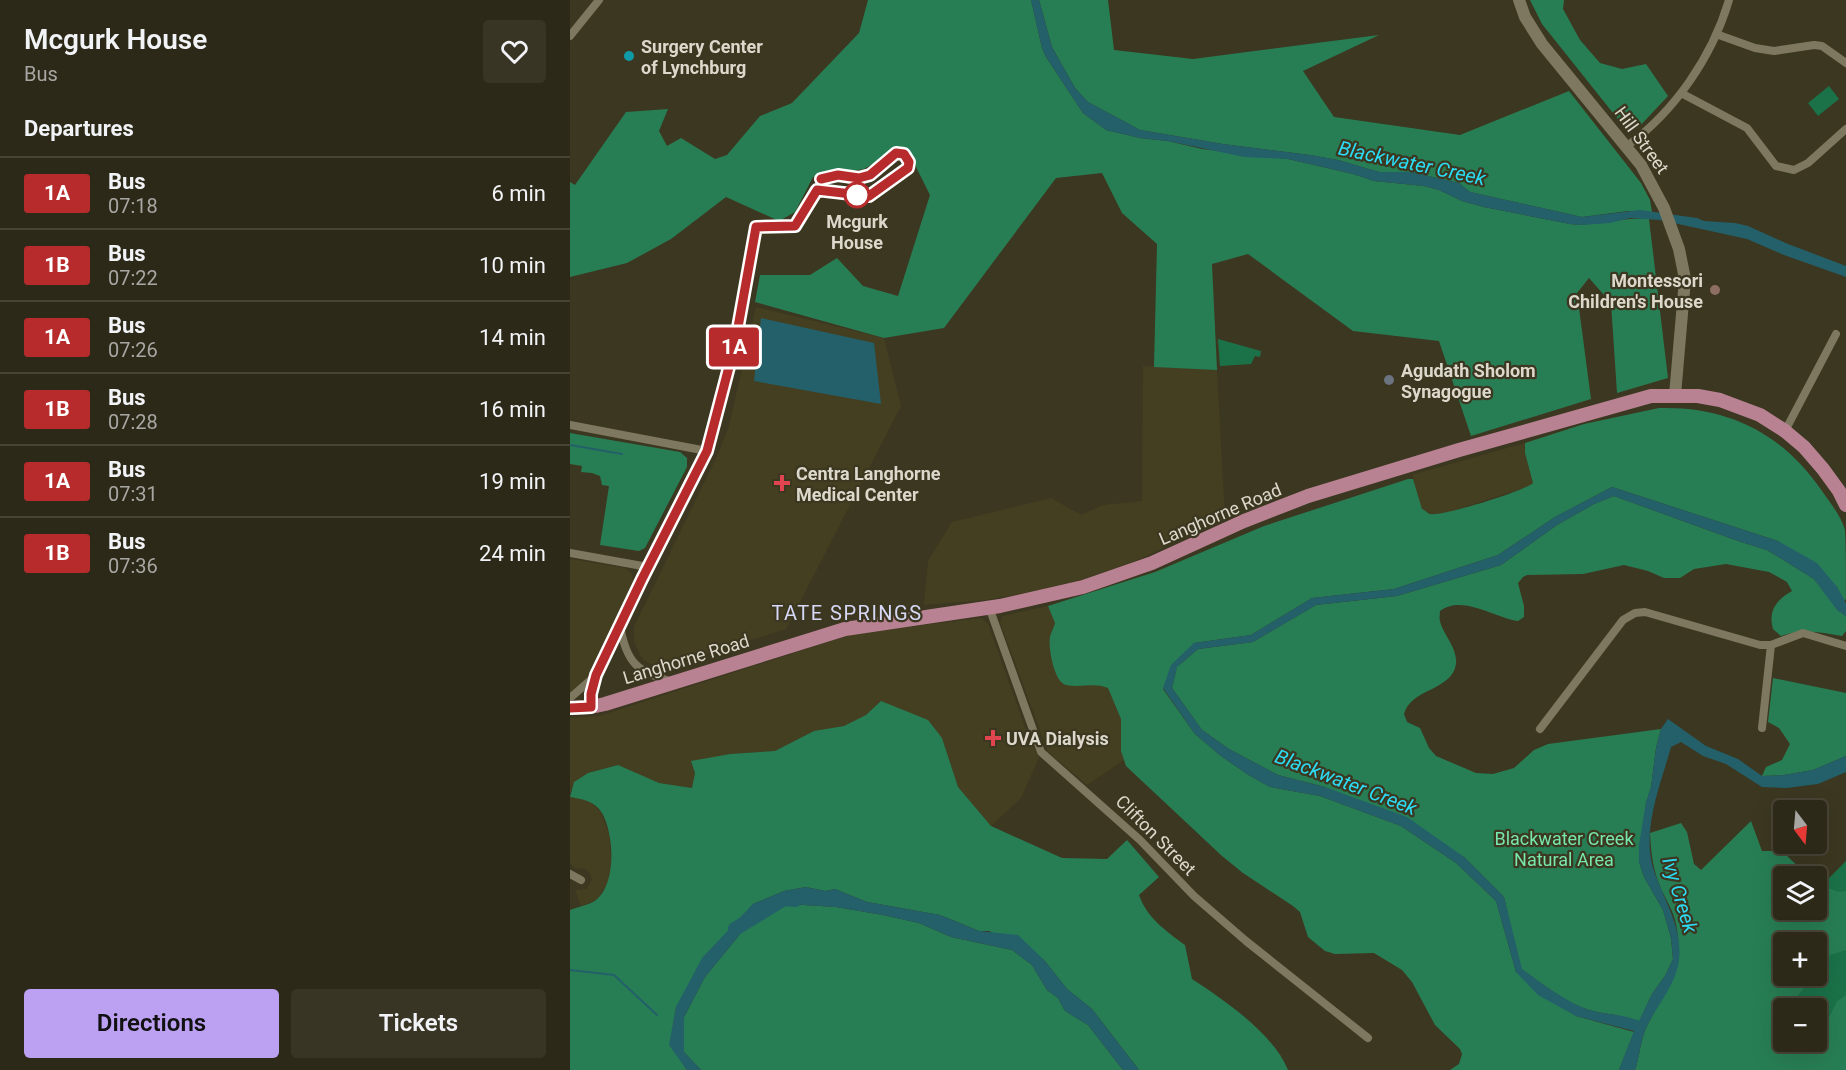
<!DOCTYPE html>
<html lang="en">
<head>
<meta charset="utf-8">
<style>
  :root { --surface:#2d2918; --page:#393525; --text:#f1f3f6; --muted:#a7a6a2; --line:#484537; --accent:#bca0f2 }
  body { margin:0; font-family:Roboto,sans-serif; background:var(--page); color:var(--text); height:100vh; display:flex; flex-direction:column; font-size:22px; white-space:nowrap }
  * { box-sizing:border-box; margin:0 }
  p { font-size:20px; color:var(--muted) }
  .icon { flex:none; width:33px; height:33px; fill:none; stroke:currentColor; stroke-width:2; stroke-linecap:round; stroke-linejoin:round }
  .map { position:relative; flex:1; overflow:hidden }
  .drawer { display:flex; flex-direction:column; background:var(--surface); width:570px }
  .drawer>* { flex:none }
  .badge { padding:0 12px; border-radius:4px; font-size:21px; line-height:39px }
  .needle { width:39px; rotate:164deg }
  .fabs { position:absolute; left:1203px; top:800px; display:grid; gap:12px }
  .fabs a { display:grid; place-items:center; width:54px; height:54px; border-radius:6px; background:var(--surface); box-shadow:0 6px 24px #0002,0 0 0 2px var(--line); font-size:30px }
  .map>.badge { position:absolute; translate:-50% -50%; box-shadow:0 0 0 3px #fff }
  h2 { padding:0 24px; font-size:22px; line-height:54px }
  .round { display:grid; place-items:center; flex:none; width:63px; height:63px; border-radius:6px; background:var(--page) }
  .overview { display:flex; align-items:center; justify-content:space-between; height:102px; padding:0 24px }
  h1 { font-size:28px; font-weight:600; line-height:45px }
  .primary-button { display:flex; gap:12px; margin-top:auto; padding:12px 24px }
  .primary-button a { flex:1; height:69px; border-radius:6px; background:var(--accent); color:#111; font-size:24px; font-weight:600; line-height:69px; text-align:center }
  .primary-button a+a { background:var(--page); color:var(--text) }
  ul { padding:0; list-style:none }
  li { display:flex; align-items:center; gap:18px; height:72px; padding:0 24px; border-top:2px solid var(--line) }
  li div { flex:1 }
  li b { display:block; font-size:22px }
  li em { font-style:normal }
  li .badge { min-width:66px; font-weight:700; text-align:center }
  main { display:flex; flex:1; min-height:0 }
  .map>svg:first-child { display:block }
  .built { fill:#453f21 }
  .green { fill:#1b7249; fill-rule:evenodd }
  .forest { fill:#287e54 }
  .water { fill:#23606a }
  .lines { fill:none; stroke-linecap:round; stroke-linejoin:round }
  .stream { stroke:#23606a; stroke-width:2 }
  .river { stroke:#23606a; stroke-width:14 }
  .street { stroke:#7d785f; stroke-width:8 }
  .secondary { stroke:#7d785f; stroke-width:12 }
  .primary { stroke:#b88293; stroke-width:14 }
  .line-casing { stroke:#fff; stroke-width:14 }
  .line { stroke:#b72b2c; stroke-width:9 }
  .culture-dot { fill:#0f9aa8; stroke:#3c3720; stroke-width:2 }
  .stop-dot { fill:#fff; stroke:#b72b2c; stroke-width:3 }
  .education-dot { fill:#8d6e63; stroke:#3c3720; stroke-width:2 }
  .worship-dot { fill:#6b7280; stroke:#3c3720; stroke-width:2 }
  .health-dot { fill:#e0444e; stroke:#3c3720; stroke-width:2 }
  .labels { text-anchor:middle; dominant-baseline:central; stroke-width:4.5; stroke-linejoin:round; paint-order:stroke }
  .poi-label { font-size:18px; font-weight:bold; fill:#dcd9cc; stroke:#3c3720; text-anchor:start }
  .street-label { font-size:18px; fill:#dcd9cc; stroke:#3c3720 }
  .stop-label { font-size:18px; font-weight:bold; fill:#dcd9cc; stroke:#3c3720 }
  .park-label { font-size:18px; fill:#77e7ab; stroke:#3c3720 }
  .water-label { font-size:20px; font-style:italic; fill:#2bdcf4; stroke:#3c3720 }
  .neighbourhood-label { font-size:20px; letter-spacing:1.5px; fill:#d6d8f5; stroke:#3c3720 }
</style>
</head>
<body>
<main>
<section class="drawer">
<div class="overview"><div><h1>Mcgurk House</h1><p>Bus</p></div><a class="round"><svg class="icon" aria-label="heart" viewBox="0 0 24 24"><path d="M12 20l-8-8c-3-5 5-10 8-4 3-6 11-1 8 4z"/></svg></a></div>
<h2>Departures</h2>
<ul>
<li><span class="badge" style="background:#b72b2c;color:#fff">1A</span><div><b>Bus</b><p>07:18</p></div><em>6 min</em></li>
<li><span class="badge" style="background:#b72b2c;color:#fff">1B</span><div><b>Bus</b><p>07:22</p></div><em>10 min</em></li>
<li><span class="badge" style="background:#b72b2c;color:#fff">1A</span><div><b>Bus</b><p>07:26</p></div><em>14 min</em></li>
<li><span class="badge" style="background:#b72b2c;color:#fff">1B</span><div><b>Bus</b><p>07:28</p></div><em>16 min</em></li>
<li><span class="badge" style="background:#b72b2c;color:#fff">1A</span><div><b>Bus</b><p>07:31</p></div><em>19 min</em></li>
<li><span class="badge" style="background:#b72b2c;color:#fff">1B</span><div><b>Bus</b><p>07:36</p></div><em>24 min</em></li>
</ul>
<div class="primary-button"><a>Directions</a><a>Tickets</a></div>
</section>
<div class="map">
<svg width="1276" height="1070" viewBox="0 0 1276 1070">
  <rect width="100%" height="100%" fill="#3c3720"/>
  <!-- built -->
  <path class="built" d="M186 307 314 338 331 406 216 629 89 669 73 660 64 642V627L148 454 159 426Z
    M573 366 647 370 655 519 565 561 514 579 461 592 415 600 354 605 358 561 382 522 481 498 511 515 533 505 572 501Z
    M955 443V453L963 483 960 486 876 513 861 514 852 509 842 475Z
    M0 559 55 568 62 574 63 581 17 677 8 688 0 692Z
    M478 606 485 623 480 637 512 685 528 684 538 688 551 719V750L554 760 517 785 478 752 430 622 433 616Z
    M411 618 418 624 457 733 469 758 451 798 421 826 388 787 372 738 311 701 296 715 274 726 244 731 205 751 160 754 121 762 125 773 123 788 89 783 47 765 18 773 4 782 0 793V718L29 716 283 634Z
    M0 797 17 799 31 812 39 834 42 867 38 883 26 900 11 906 5 890 17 889 22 879 20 873 15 869 5 868 0 863Z"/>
  <!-- green -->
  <path class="green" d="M1259 86 1269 99 1248 116 1238 103Z
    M648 339 691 351 690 357 685 356 681 364 650 366Z
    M1276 861V1070H1131L1214 975H1246L1247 890ZM1214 1008H1246V1041H1214Z"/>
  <!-- forest -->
  <path class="forest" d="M298 0H461L472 48 476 57 513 113 536 130 570 138 598 141 632 149 718 159 783 174 804 181 854 186 869 190 892 201 914 207 1000 224C1027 227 1053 216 1079 219L1098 378 1047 393 1041 303 1019 278 1007 293 1021 399 901 436 869 341 783 331 678 254 642 264 647 370 584 367 587 244 552 213 532 173 486 178 374 328 314 338 185 302 190 275H240L267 258 293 286 328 296 360 195 340 155 328 149 294 169 243 177 225 212 209 221 156 197 101 239 57 263 0 277V182L5 185 56 112 98 109 89 131 97 146 111 138 145 159 157 155 190 116 222 103 289 33Z
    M469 0H538L544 50 623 59 809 35 733 71 764 117 890 135 999 91 1071 183 1080 200 1082 212 1058 211 1012 217 900 192 889 183 841 172H809L768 160 740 155 653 144 570 130 518 102 505 88 482 47Z
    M960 0H994L993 9 1010 40 1030 63 1052 69 1076 64 1098 96 1068 128 1059 130 1055 128 972 24Z
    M1089 408C1159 406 1213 434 1252 491 1261 504 1271 516 1275 530 1276 547 1276 581 1276 599L1274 601 1267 587 1208 541 1042 487 985 517 928 555 824 589 742 598 681 635 624 643 593 689 625 734 651 756 677 774 700 787 750 796 831 826 886 863 926 901 946 972 1006 1016 1064 1032 1049 1070H880L889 1064 892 1054 890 1049 865 1025 842 982 832 970 804 953 765 954 755 951 738 937 730 912 723 906 673 873 652 856 556 766 551 751V719L538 688C524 682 511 688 496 685 484 682 478 647 480 637 481 632 484 627 485 623L478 606 585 572 694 526 838 479H843L852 509C855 510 857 513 860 514 871 517 955 491 963 483L955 453V443L1014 424Z
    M0 433 110 452 117 458V467L75 548 69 551 30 545 39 486 32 485 30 476 22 473 11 472 12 466 0 464Z
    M1044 496 1168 541 1197 550 1244 579 1267 609 1276 616V631L1272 636C1251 632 1232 628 1211 636L1203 629C1198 611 1206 600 1222 591L1217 582 1199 572 1156 564 1124 569 1110 578H1094L1078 571 1054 565 1013 574 957 575 953 577 948 583 954 606V617L948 621C925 618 892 594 870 611 870 614 869 618 870 621 872 633 888 648 886 664 882 691 841 688 834 714L837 722 850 728 859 748 866 756 906 773 923 774 944 768 964 750 978 744 1091 729 1086 748 1081 787 1076 803 1069 862 1074 877 1093 910 1101 938 1103 959 1095 976 1082 994 1069 1022C1053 1014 1036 1015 1019 1010 994 1002 973 984 951 969L934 897 894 857 755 787 708 775 659 749 632 730 602 688 607 667 628 649 683 642 746 605 827 596 931 565 987 525 1024 504Z
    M1203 678 1276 693V756L1243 770 1214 775 1192 776 1196 767 1212 760 1220 744 1209 728 1198 722Z
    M311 701 358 720 372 738 388 787 421 826 492 858 537 859 557 840 589 877 569 895C577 918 596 931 615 945L622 979C654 1000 703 1033 718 1070H569L522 1009 497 989 474 960 419 931H409L370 915 297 902 265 889 255 891 236 887 214 891 183 904 168 921 106 1007 100 1045 117 1070H0V910C7 907 20 905 26 900 47 883 44 834 32 813 25 801 12 799 0 797L4 782 18 773 48 765 89 783 122 788 125 773 121 761 160 754 205 751 244 731 274 726 296 715Z
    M1181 821 1192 851H1212L1238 876H1214V909H1246L1247 884 1269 892 1276 891V950L1260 955 1247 973 1246 942H1214V975H1245L1224 1000 1231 1008H1214V1041H1246L1247 1020H1258L1267 1001 1276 995V1070H1065C1070 1055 1070 1041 1077 1026 1097 986 1116 974 1106 924 1104 913 1097 901 1092 891 1083 871 1081 854 1080 833L1111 823 1117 832 1124 864 1131 870Z
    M202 903 266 907 313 915 349 923 381 937 442 950 462 965 477 990 488 998 495 1011 518 1025 553 1070H131L114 1052V1017L135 977 175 928 185 910Z"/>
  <!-- water -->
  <path class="water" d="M461 0H469L482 47 505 88 518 102 570 130 653 144 740 155 768 160 809 172H841L889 183 900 192 1012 217 1070 210 1127 218 1134 221 1165 223 1178 226 1218 244 1276 266V277L1214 255 1177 239 1090 220 1060 218 1040 223 1011 225 1000 224 914 207 892 201 869 190 854 186 804 181 783 174 718 159 674 157 598 141 570 138 536 130 513 113 476 57 472 48Z
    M191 318 304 343 311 404 184 381Z
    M1042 487 1208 541 1247 563 1267 587 1276 603V616L1267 610 1244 579 1197 550 1168 541 1044 496 1024 504 987 525 931 565 827 596 746 605 683 642 628 649 607 667 602 688 632 730 659 749 708 775 755 787 837 817 894 857 934 897 952 969C973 984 994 1001 1019 1010 1036 1015 1053 1014 1069 1021L1082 994 1095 976 1103 959 1101 938 1093 910 1074 877 1069 862V845L1076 802 1081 787 1086 748 1091 729 1098 719 1136 746 1168 759 1192 776 1214 775 1243 770 1276 756V772L1248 784 1217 788 1192 787 1156 764 1133 756 1111 742 1101 747C1091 783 1073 826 1082 864 1091 897 1113 924 1109 960 1106 985 1087 1005 1077 1026 1070 1041 1070 1055 1065 1070H1049L1064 1031 1006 1016 968 995 946 972 926 901 886 863 831 826 750 796 700 787 677 774 651 756 625 734 593 688 601 665 624 643 681 635 742 598 824 589 928 555 985 517Z
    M236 887 255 891 265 889 297 902 370 915 409 931 448 935 474 960 497 989 522 1009 569 1070H553L518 1025 495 1011 488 998 477 990 462 965 442 950 381 937 349 923 313 915 266 907 202 903 185 910 175 928 135 977 114 1017V1052L131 1070H117L99 1045 106 1007 132 958 183 904 214 891Z"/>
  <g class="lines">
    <!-- stream -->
    <path class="stream" d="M0 445 52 454
      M0 970 44 975 87 1015"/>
    <!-- river -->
    <path class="river" d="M165 929 214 899 225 900"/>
    <!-- street -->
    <path class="street" d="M1146 34 1185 48 1204 51 1244 45 1252 46 1276 63
      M0 36 29 0
      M1111 93 1177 128 1206 166 1224 170 1238 163 1276 129
      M1057 146C1105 111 1142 57 1159 0
      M0 425 137 451
      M1215 431 1266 334
      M0 553 78 567
      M419 607 471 752 570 840 624 896 676 941 798 1038
      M50 625C56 663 67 672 103 682
      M0 698 24 677
      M21 707V694L26 675 74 574 137 451 165 344 186 227
      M1192 728 1201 645
      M970 729 1053 620 1065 613 1075 612 1190 645H1201L1233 633 1276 646
      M0 874 11 880"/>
    <!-- secondary -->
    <path class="secondary" d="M949 0 955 17 972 44 1071 165 1094 208 1109 249 1115 279 1105 395"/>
    <!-- primary -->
    <path class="primary" d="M0 708 21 707 35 704 275 629 430 606 513 587 582 563 674 521 738 496 889 450 1081 396H1128L1150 400 1190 415 1215 431 1234 447 1253 469 1269 491 1276 505"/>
  </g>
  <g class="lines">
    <defs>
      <path id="line" d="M0 708 21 707V694L26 675 72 579 137 451 165 344 186 227 225 226 247 190 299 196 338 168 339 162 334 154 326 153 300 175 289 178 268 175 251 179"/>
    </defs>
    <!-- line casing -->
    <use href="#line" class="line-casing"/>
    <!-- line -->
    <use href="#line" class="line"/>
  </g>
  <!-- markers -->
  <circle class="culture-dot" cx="59" cy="56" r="6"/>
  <circle class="stop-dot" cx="287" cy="195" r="12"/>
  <circle class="education-dot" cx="1145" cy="290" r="6"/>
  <circle class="worship-dot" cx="819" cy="380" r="6"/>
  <g class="health-dot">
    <path d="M209 474h6v6h6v6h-6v6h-6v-6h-6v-6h6z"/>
    <path d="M420 729h6v6h6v6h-6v6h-6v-6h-6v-6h6z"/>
  </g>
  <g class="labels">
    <!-- poi labels -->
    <g class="poi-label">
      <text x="71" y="46">Surgery Center<tspan x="71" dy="21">of Lynchburg</tspan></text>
      <text x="1133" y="280" text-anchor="end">Montessori<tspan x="1133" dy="21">Children's House</tspan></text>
      <text x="831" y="370">Agudath Sholom<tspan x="831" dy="21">Synagogue</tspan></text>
      <text x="226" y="473">Centra Langhorne<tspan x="226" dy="21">Medical Center</tspan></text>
      <text x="436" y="738">UVA Dialysis</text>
    </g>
    <!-- street labels -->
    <g class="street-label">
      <text transform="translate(1072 140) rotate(54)">Hill Street</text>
      <text transform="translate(650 514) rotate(-23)">Langhorne Road</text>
      <text transform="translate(116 659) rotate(-17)">Langhorne Road</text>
      <text transform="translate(586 835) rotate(45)">Clifton Street</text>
    </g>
    <!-- stop labels -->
    <g class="stop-label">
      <text x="287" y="221">Mcgurk<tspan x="287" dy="21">House</tspan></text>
    </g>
    <!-- park labels -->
    <g class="park-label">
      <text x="994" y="838">Blackwater Creek<tspan x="994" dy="21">Natural Area</tspan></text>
    </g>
    <!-- water labels -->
    <g class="water-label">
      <text transform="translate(842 163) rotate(12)">Blackwater Creek</text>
      <text transform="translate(776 782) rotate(21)">Blackwater Creek</text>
      <text transform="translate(1110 895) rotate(73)">Ivy Creek</text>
    </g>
    <!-- neighbourhood labels -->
    <g class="neighbourhood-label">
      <text x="277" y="613">TATE SPRINGS</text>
    </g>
  </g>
</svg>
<div class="fabs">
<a><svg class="needle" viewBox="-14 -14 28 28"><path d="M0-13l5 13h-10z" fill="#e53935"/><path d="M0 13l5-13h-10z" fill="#a7a6a2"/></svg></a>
<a><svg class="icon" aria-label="layers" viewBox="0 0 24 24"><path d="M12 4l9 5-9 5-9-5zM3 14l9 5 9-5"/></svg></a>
<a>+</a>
<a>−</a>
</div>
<b class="badge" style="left:164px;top:347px;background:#b72b2c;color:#fff">1A</b>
</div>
</main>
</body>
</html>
